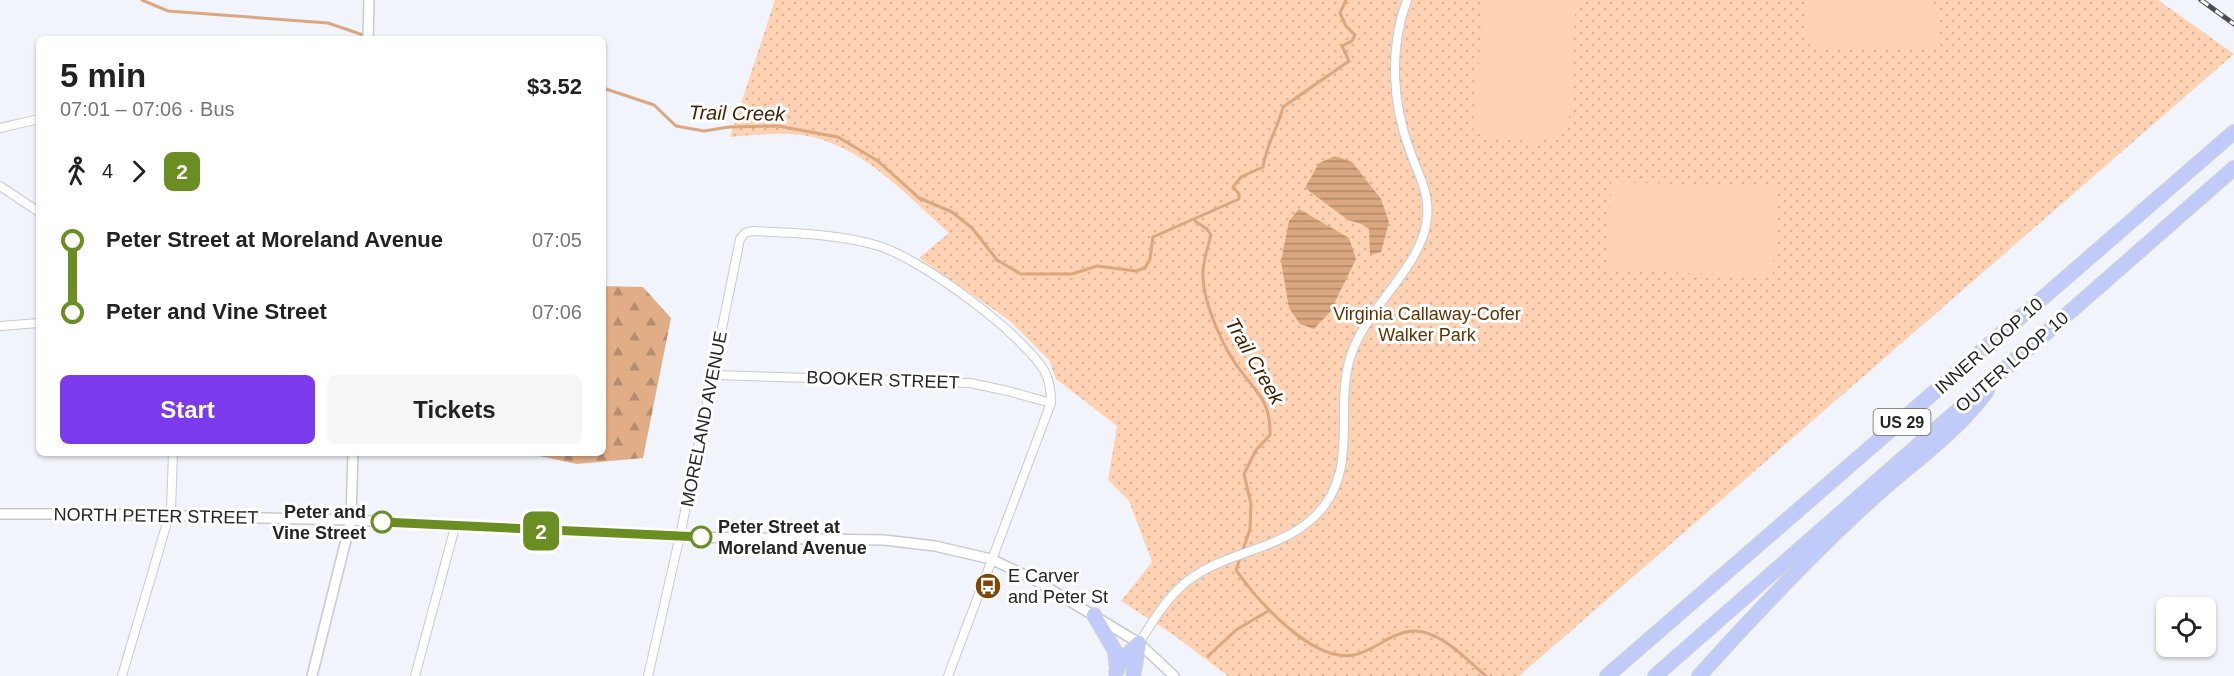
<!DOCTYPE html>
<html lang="en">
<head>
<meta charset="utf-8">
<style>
  :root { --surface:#fff; --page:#f6f6f6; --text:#222; --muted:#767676; --accent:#7c3aed }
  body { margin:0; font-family:Helvetica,sans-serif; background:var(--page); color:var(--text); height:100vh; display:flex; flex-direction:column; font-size:22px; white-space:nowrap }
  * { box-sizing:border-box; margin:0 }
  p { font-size:20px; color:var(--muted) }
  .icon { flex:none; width:33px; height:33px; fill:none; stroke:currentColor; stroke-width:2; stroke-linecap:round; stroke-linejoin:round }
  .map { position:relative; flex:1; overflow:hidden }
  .side { position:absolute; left:36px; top:36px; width:570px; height:420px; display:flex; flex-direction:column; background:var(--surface); border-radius:9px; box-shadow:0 2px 4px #0004 }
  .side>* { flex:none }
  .badge { padding:0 12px; border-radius:9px; font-size:21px; line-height:39px }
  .buttons { position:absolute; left:2156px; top:597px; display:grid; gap:12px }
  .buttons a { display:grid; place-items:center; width:60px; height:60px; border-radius:9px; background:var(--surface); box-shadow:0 2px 4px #0004; font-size:30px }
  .map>.badge { position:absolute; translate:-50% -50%; box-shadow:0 0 0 3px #fff }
  .legs { display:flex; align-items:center; gap:9px; height:66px; padding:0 24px; font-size:20px }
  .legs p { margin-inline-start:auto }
  .overview { display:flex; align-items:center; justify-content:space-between; height:102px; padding:0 24px }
  h1 { font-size:33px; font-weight:600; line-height:45px }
  .action { display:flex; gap:12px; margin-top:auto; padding:12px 24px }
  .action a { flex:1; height:69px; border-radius:9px; background:var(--accent); color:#fff; font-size:24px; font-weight:600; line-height:69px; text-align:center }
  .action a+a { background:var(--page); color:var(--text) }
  ul { padding:0 24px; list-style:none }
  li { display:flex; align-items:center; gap:21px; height:72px; font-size:22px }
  li i { display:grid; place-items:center; width:9px; height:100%; margin:0 8px; background:currentColor }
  li i::after { content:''; width:15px; height:15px; margin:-8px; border:4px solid; border-radius:50%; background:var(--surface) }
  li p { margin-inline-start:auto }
  li:first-child i { background:linear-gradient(#0000 50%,currentColor 0) }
  li:last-child i { background:linear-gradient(currentColor 50%,#0000 0) }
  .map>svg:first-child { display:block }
  .grass { fill:url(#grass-dots) }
  .forest { fill:url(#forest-firs) }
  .garden { fill:#fed2b2 }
  .water { fill:url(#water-rules) }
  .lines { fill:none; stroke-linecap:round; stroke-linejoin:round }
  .stream { stroke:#dba781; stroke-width:3 }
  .minor-casing { stroke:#c8cad2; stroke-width:10 }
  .tertiary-casing { stroke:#c8cad2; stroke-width:12 }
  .motorway-casing { stroke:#d3d3d4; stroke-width:16 }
  .minor { stroke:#fff; stroke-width:8 }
  .tertiary { stroke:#fff; stroke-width:9 }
  .motorway { stroke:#c1cbf9; stroke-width:14 }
  .rail-casing { stroke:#494b4e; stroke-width:5 }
  .rail { stroke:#fff; stroke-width:3; stroke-dasharray:9; stroke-linecap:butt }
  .line-1-casing { stroke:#fff; stroke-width:14 }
  .line-1 { stroke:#6b8e23; stroke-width:9 }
  .stop-1-dot { fill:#fff; stroke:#6b8e23; stroke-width:3 }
  .labels { text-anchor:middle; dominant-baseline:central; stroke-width:6; stroke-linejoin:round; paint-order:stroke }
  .shield { fill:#fff; stroke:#666668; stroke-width:1.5 }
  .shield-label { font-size:16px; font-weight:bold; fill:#242528 }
  .park-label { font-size:18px; fill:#613101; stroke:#fff }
  .street-label { font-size:18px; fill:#242528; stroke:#fff }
  .stop-label { font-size:18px; font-weight:bold; fill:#242528; stroke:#fff; text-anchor:end }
  .poi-label { font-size:18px; fill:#242528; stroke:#fff; text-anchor:start }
  .water-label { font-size:20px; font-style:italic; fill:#422102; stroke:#fff }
</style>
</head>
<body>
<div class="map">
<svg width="2234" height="676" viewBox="0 0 2234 676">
  <defs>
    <pattern id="grass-dots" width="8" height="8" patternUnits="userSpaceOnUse" patternTransform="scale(1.5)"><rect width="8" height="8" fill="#fed2b2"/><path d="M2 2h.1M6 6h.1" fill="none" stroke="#dab499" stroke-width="1.8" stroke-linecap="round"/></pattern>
    <pattern id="forest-firs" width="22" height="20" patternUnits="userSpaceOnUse" patternTransform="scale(1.5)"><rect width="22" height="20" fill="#e1ad87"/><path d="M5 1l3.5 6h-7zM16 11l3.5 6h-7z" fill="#b68d6e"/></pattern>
    <pattern id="water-rules" width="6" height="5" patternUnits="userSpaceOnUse" patternTransform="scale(1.5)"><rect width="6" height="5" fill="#dba781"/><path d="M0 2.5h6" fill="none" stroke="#b1886a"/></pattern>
  </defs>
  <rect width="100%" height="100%" fill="#f2f4fc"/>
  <!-- grass -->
  <path class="grass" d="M775 0H2158L2234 54 1519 676H1228L1175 636 1121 601 1152 562 1129 501 1108 480 1117 426 1056 379 1049 360 1009 320 919 258 949 233C908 197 868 151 813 137 787 131 757 135 730 137Z"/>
  <!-- forest -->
  <path class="forest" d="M603 286 643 287 671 318 643 458 577 464 525 453H603Z"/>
  <!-- garden -->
  <path class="garden" d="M1484 0H1576L1569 119 1563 133 1532 142 1479 134 1473 129Z
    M1807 0H1934L1941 49 1816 47 1804 35Z
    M1611 182 1776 187 1773 276 1609 270Z"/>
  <!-- water -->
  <path class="water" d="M1335 156 1352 162 1381 199 1389 222 1381 252 1370 255 1369 229 1361 224 1348 220 1305 188 1319 163Z
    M1299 209 1349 238 1356 259 1330 312 1314 329 1300 324 1289 308 1281 261 1289 221Z"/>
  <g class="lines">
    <!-- stream -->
    <path class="stream" d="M142 0 168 11 328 23 375 39
      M603 88 654 105 676 126 704 131 729 127 778 126 838 137 878 161 919 198 952 212 972 228 997 260 1021 274H1072L1097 266 1136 271 1145 268 1150 259 1153 237 1239 199V194L1233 187 1241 177 1263 167C1266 145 1278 128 1283 107L1349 61 1342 46 1352 41 1355 35 1346 26 1340 13 1346 0
      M1195 221 1207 229 1211 235C1208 248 1202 263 1203 276 1203 301 1221 342 1235 363 1254 391 1271 398 1270 435L1256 450 1244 474 1251 504 1250 529 1236 570C1257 600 1312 663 1354 655 1374 651 1392 632 1413 631 1439 629 1468 661 1486 676
      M1208 656 1236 630 1268 611"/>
    <defs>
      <path id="minor" d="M0 128 39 119
        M0 186 39 212
        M0 326 39 323
        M713 375 970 383 1008 391 1051 403
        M1139 643C1155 618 1170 591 1196 575 1233 551 1282 548 1314 517 1361 473 1334 412 1350 358 1365 309 1417 271 1426 225 1432 197 1419 176 1410 151 1392 103 1389 48 1407 0
        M122 676 171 509 173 453
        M415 676 455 527
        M648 676 681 531 740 239 745 233 752 231C794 233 838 234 879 246 923 260 1022 333 1045 372 1050 382 1051 393 1051 403L948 676"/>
      <path id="tertiary" d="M368 39 369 0
        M0 514H105L351 520 680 537 884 540 935 546 991 559 1035 580 1139 643 1174 676
        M312 676 351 520 353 453"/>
      <path id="motorway" d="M1094 615 1115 651 1117 670
        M1116 672 1122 660 1139 643
        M1133 676 1139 643
        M1607 676 2234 132
        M1655 676 2234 168
        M1699 676C1755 614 1812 553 1874 497 1912 463 1957 432 1987 391"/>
    </defs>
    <!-- minor casing -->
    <use href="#minor" class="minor-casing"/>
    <!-- tertiary casing -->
    <use href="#tertiary" class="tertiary-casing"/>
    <!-- motorway casing -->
    <use href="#motorway" class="motorway-casing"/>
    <!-- minor -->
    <use href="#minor" class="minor"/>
    <!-- tertiary -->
    <use href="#tertiary" class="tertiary"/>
    <!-- motorway -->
    <use href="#motorway" class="motorway"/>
    <defs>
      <path id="rail" d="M2201 0 2234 24"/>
    </defs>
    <!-- rail casing -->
    <use href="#rail" class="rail-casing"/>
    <!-- rail -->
    <use href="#rail" class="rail"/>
  </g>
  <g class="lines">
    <defs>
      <path id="line-1" d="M382 522 701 537"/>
    </defs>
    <!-- line-1 casing -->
    <use href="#line-1" class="line-1-casing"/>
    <!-- line-1 -->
    <use href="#line-1" class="line-1"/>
  </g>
  <!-- icons -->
  <defs>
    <symbol id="bus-disc" viewBox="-11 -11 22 22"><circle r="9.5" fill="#824402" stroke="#fff"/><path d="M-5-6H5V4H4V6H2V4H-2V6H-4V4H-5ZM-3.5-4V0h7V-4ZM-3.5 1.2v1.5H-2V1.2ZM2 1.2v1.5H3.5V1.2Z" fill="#fff"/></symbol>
  </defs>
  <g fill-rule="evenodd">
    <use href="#bus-disc" x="973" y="571" width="30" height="30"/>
  </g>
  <!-- markers -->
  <g class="stop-1-dot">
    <circle cx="382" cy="522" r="10"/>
    <circle cx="701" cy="537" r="10"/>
  </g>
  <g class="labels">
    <!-- shield labels -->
    <rect class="shield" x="1873.5" y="409" width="57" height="26" rx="4.5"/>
    <g class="shield-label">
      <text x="1902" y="422">US 29</text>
    </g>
    <!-- park labels -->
    <g class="park-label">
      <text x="1427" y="314">Virginia Callaway-Cofer<tspan x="1427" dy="21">Walker Park</tspan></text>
    </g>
    <!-- street labels -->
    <g class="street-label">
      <text transform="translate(1989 346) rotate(-41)">INNER LOOP 10</text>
      <text transform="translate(2012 362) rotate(-41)">OUTER LOOP 10</text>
      <text transform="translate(883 380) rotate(2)">BOOKER STREET</text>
      <text transform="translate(704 419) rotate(-79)">MORELAND AVENUE</text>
      <text transform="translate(156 516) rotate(1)">NORTH PETER STREET</text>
    </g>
    <!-- stop labels -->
    <g class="stop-label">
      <text x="366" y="512">Peter and<tspan x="366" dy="21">Vine Street</tspan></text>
      <text x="718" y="527" text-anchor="start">Peter Street at<tspan x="718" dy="21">Moreland Avenue</tspan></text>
    </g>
    <!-- poi labels -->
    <g class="poi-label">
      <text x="1008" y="576">E Carver<tspan x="1008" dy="21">and Peter St</tspan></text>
    </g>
    <!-- water labels -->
    <g class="water-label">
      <text transform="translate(737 113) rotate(1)">Trail Creek</text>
      <text transform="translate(1255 361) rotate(60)">Trail Creek</text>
    </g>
  </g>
</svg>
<div class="buttons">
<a><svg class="icon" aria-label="locate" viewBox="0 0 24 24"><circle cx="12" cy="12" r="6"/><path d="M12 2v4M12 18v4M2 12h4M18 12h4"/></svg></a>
</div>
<b class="badge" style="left:541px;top:531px;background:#6b8e23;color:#fff">2</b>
<section class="side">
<div class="overview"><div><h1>5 min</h1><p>07:01 – 07:06 · Bus</p></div><b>$3.52</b></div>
<div class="legs"><svg class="icon" aria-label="walk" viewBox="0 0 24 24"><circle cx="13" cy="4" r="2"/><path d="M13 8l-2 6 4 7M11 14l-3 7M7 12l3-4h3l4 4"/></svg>4<svg class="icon" aria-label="forward" viewBox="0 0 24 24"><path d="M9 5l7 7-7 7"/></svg><b class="badge" style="background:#6b8e23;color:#fff">2</b></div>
<ul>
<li><i style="color:#6b8e23"></i><b>Peter Street at Moreland Avenue</b><p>07:05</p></li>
<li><i style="color:#6b8e23"></i><b>Peter and Vine Street</b><p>07:06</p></li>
</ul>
<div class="action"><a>Start</a><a>Tickets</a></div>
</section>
</div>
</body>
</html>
